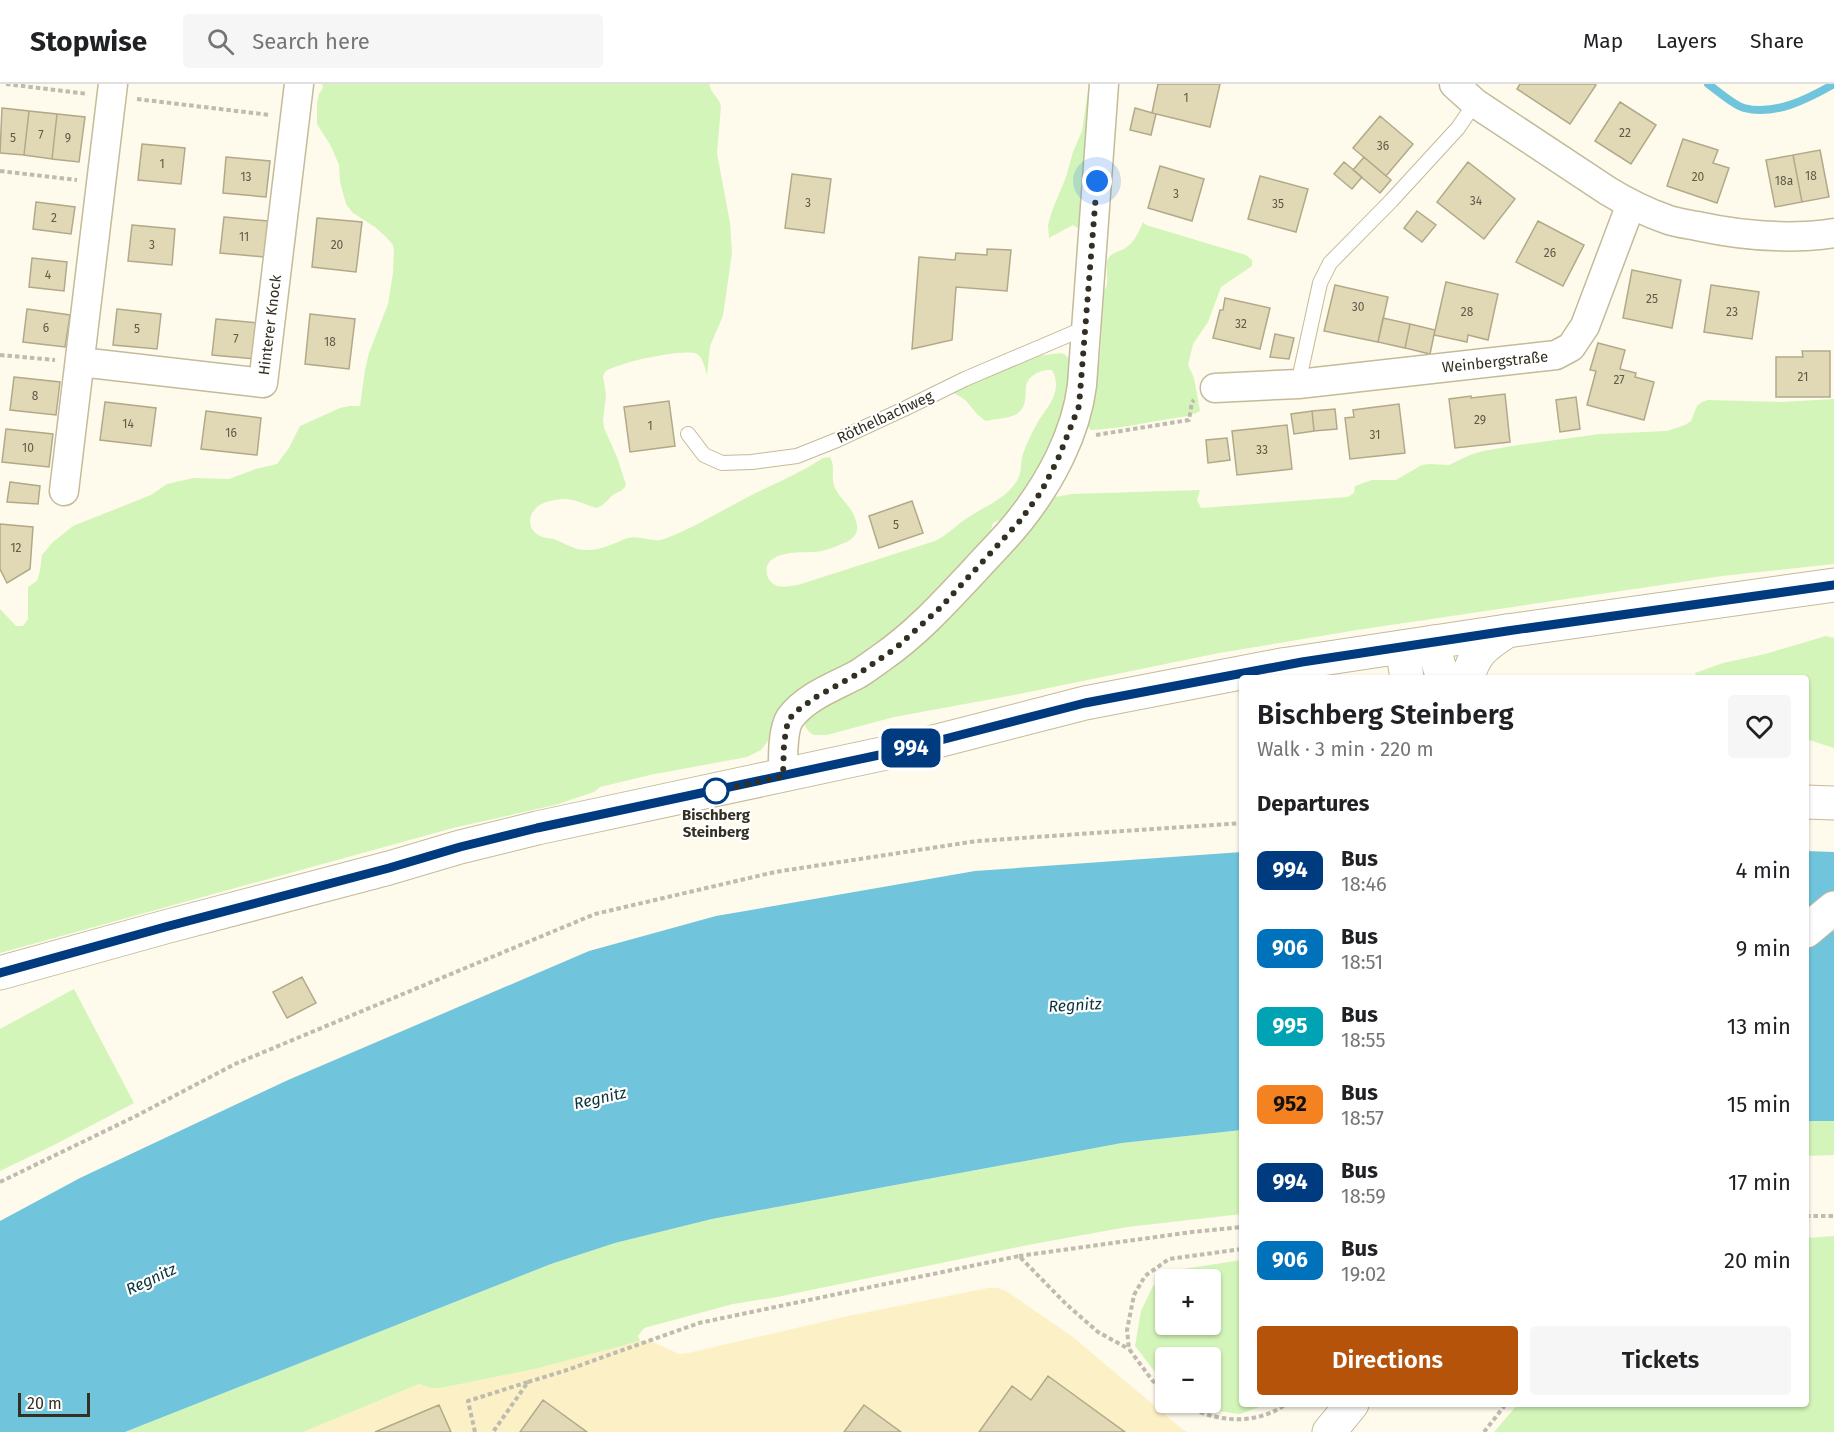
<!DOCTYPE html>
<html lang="en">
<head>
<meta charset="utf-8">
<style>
  :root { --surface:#fff; --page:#f6f6f6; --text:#202124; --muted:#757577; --line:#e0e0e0; --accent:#b45309 }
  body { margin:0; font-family:"Fira Sans",sans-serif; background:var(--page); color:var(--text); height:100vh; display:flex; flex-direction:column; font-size:22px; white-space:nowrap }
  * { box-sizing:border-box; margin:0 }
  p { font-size:20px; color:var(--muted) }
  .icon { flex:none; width:33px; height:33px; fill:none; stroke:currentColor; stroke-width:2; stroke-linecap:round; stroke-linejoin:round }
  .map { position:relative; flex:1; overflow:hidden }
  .details { position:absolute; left:1239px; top:591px; width:570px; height:732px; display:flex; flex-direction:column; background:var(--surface); border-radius:6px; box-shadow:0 2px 4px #0004 }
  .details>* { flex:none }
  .badge { padding:0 12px; border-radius:9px; font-size:21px; line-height:39px }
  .buttons { position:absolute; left:1155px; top:1185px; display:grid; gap:12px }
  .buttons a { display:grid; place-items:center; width:66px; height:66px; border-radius:6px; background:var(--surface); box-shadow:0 2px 4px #0004; font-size:30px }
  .scale { position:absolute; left:18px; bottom:15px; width:72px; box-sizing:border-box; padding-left:6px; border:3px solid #332f22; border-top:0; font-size:16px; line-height:21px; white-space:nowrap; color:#332f22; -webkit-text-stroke:4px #fff; paint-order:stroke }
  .you { position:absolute; width:30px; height:30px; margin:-15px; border:4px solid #fff; border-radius:50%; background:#1a73e8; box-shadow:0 0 0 9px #1a73e833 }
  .map>.badge { position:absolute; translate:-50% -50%; box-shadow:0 0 0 3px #fff }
  h2 { padding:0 18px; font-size:22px; line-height:54px }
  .round { display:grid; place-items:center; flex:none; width:63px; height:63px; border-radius:6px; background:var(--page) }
  .headline { display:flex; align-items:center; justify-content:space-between; height:102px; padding:0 18px }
  h1 { font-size:28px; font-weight:600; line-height:45px }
  .cta { display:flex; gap:12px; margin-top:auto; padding:12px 18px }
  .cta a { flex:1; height:69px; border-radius:6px; background:var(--accent); color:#fff; font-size:24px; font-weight:600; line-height:69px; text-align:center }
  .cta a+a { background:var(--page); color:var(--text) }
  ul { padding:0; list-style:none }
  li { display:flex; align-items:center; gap:18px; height:78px; padding:0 18px }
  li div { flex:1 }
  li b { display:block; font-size:22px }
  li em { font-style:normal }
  li .badge { min-width:66px; font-weight:700; text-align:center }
  header { display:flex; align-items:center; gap:36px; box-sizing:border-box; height:84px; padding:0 30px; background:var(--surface); border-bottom:2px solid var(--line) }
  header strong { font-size:28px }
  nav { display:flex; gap:33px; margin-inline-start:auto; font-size:21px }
  .search { width:420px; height:54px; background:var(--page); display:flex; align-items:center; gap:15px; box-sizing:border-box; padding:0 21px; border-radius:6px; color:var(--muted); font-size:22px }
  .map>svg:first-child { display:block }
  .built { fill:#fcf1c6 }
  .green { fill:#d4f5b9; fill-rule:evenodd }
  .water { fill:#70c5dd }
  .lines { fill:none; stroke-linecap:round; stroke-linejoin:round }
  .stream { stroke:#70c5dd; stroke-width:8 }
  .building { fill:#e1d9b6; stroke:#b1a988; stroke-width:1.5 }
  .service-casing { stroke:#c3bb99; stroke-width:16 }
  .minor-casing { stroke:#c3bb99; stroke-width:31 }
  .tertiary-casing { stroke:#c3bb99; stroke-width:35 }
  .primary-casing { stroke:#c3bb99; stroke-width:35 }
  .path { stroke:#bfbbae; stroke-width:4; stroke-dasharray:4.5 3; stroke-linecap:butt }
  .service { stroke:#fff; stroke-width:14 }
  .minor { stroke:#fff; stroke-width:28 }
  .tertiary { stroke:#fff; stroke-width:33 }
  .primary { stroke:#fff; stroke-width:33 }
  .line-casing { stroke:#fff; stroke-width:14 }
  .line { stroke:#003b80; stroke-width:9 }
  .walk { stroke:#332f22; stroke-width:6; stroke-dasharray:0 10.8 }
  .stop-dot { fill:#fff; stroke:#003b80; stroke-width:3 }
  .labels { text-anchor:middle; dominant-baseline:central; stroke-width:4.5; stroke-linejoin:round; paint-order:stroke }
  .number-label { font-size:12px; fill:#5e5a47 }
  .street-label { font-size:15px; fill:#332f22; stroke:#fff }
  .stop-label { font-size:15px; font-weight:bold; fill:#332f22; stroke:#fff }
  .water-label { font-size:16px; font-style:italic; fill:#08333d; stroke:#fff }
</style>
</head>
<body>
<header>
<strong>Stopwise</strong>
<div class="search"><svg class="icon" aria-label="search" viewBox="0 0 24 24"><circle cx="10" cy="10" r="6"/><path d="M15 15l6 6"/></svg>Search here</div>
<nav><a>Map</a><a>Layers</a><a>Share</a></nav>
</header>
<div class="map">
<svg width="1834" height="1348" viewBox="0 0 1834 1348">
  <rect width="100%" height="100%" fill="#fefaec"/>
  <!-- built -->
  <path class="built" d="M988 1204H998L1006 1207 1073 1253 1182 1345 1188 1348H303L419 1300 431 1304H441L535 1285 640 1257H651L679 1270 688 1269 848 1232Z"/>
  <!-- green -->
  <path class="green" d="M322 0H709L711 6 719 17 721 22 717 69 730 139 732 169 723 232 710 262 707 291C705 285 703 273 697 270 684 264 616 279 605 288L603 292 606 311 603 336 604 344 617 373 626 401C622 408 619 407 613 411 607 416 605 421 596 424 586 421 578 416 566 415 557 415 543 417 536 424 524 436 531 452 547 454 561 455 571 466 585 466 602 467 613 459 628 454 641 451 652 459 664 455 692 445 719 428 746 414 771 401 799 390 823 374L830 373C836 383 830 394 835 404 840 415 851 422 855 434 860 447 856 454 844 459 837 462 830 465 822 467 807 470 775 464 767 482 766 484 767 489 767 491 772 506 786 503 798 501L935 457C948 451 957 440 969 433 985 422 1003 416 1014 401 1024 389 1019 382 1023 370 1027 359 1033 346 1039 336 1045 327 1052 319 1055 308 1057 301 1056 293 1052 286 1042 285 1027 291 1026 303 1025 312 1027 322 1018 329 1013 334 994 335 986 337 977 332 972 323 965 316 955 308 950 310 941 299 965 283 1033 272 1062 269 1070 273 1071 278 1072 286L1054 364 1014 429 993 439 989 452 1049 414 1072 410 1200 406 1197 416 1201 424 1348 413 1354 409 1355 402 1372 396H1396L1422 381 1429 380 1449 381 1470 371 1483 367 1518 361 1600 350 1667 347 1685 341 1691 337 1697 322 1702 318 1708 316 1781 318 1834 315V480L1722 492 1357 546 1219 569 1019 610 894 633 827 651H814L809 648 803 638 781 639 761 666 747 673 650 691 600 703 594 708 555 721 453 744 0 869V525L16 542H23L28 535V503L37 497 40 487 42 471 53 458 73 442 151 411 167 400 193 394 229 395 256 385 277 380 289 364 300 342 340 324 349 322H360L365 286 369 269 388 220 393 189 394 167 393 161 386 153 375 143 353 129 346 120 340 98 339 81 331 62 317 40V19L319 10 323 4Z
    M1089 0H1097L1079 145 1073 141 1049 154 1048 141 1052 127 1066 93 1073 68 1082 47Z
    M1143 138 1146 141 1246 171 1252 176V182L1221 203 1208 238 1193 260 1188 281 1194 294 1200 327C1189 333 1175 334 1163 336 1139 340 1115 345 1091 346L1087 341 1096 287 1100 274 1104 207C1111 198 1104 185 1108 175 1112 168 1118 168 1124 165 1134 159 1139 148 1143 138Z
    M1826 552 1834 554V664L1806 655V594H1697L1695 589 1723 579 1765 570Z
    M74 905 134 1019 56 1060 0 1087V945Z
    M1806 1037H1834V1071L1806 1072Z
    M1242 1046V1130L1127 1143 1033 1160 777 1213 733 1220 644 1244 638 1252 640 1257 535 1285 441 1304H431L419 1300 303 1348H125L551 1180 615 1159 712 1135 1122 1059Z
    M1834 1152V1348H1494L1518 1320H1806V1154Z
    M1242 1176V1320H1268L1240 1330 1204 1325 1194 1319 1210 1318V1274H1166L1165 1301 1135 1262 1141 1227 1153 1202 1183 1185ZM1166 1196H1210V1240H1166Z"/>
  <!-- water -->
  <path class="water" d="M1806 767 1834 768V1037H1806Z
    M1242 768V1046L1122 1059 712 1135 615 1159 551 1180 125 1348H0V1137L80 1094 288 996 589 867 716 832 975 787Z"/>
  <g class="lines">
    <!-- stream -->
    <path class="stream" d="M1708 0C1718 7 1733 21 1744 24 1775 32 1808 15 1834 0"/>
  </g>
  <!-- building -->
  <path class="building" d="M1158 0H1220L1210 43 1152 29Z
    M1520 0H1594L1596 1 1570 40 1517 5Z
    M1620 18 1656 41 1631 80 1595 57Z
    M2 24 29 27 24 71 0 69Z
    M1135 24 1156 30 1151 51 1130 46Z
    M29 27 57 30 52 75 24 71Z
    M57 30 85 33 79 78 52 75Z
    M1380 32 1413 60 1386 92 1353 64Z
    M1683 55 1718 66 1713 79 1729 84 1717 119 1667 102Z
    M142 60 185 64 181 100 138 96Z
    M1820 66 1829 113 1802 118 1793 71Z
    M1793 71 1802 118 1775 123 1766 76Z
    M226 73 270 77 266 113 223 109Z
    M1364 73 1391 96 1380 109 1353 86Z
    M1344 78 1362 93 1352 105 1334 90Z
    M1468 78 1515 115 1484 155 1437 118Z
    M1160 82 1204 95 1192 137 1148 124Z
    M792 90 831 95 824 149 785 144Z
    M1260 92 1308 105 1296 148 1248 135Z
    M36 118 75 123 71 150 33 145Z
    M1417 127 1436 141 1422 158 1404 144Z
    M224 133 268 137 264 173 220 169Z
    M317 134 362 138 356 188 312 183Z
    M1538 137 1584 161 1563 202 1516 178Z
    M132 141 175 145 172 181 128 177Z
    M987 165 1011 166 1007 207 956 203 952 256 912 265 919 173 955 176 956 169 987 171Z
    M32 174 67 178 64 207 29 203Z
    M1632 186 1681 196 1672 244 1623 234Z
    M1446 198 1498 210 1488 256 1468 251 1467 258 1434 251Z
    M1335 201 1388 213 1378 258 1324 247Z
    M1711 201 1759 208 1752 255 1704 248Z
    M1225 214 1270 224 1260 265 1213 254 1220 226H1223Z
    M27 225 70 231 65 263 23 258Z
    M117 225 161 230 157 265 113 261Z
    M310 230 355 235 349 285 305 280Z
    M1383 234 1410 240 1405 264 1378 258Z
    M216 235 259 239 256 275 212 271Z
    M1410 240 1435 246 1430 270 1405 264Z
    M1275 250 1294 254 1289 275 1270 273Z
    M1598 259 1625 266 1620 285 1636 289 1635 293 1654 298 1644 336 1587 321 1596 287 1590 286Z
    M1802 267H1830V313H1776V273H1803Z
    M14 293 60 298 56 331 10 326Z
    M1505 310 1510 358 1455 364 1449 315 1471 312V314Z
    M1576 313 1580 345 1560 348 1556 316Z
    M669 317 675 362 630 368 624 323Z
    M105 318 156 324 151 362 100 356Z
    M1399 320 1405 369 1350 375 1345 334 1354 333 1353 326Z
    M1335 325 1337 345 1314 347 1312 327Z
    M206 327 261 334 257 371 201 365Z
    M1312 327 1314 347 1294 350 1291 330Z
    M1287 341 1292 385 1237 391 1232 347Z
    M6 345 53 350 49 383 2 378Z
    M1227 354 1230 376 1208 379 1206 356Z
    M10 398 40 402 38 420 7 418Z
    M912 417 923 449 879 464 869 432Z
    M0 440 33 443 30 485 7 499 0 485Z
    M302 893 316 919 287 934 273 908Z
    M1048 1292 1125 1348H979L1012 1302 1031 1316Z
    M543 1316 587 1348H520Z
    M439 1321 451 1348H375L401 1337Z
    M864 1321 901 1348H844Z"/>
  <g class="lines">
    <defs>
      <path id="service" d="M1298 300 1320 199 1330 179 1391 117 1458 44 1475 19
        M688 350 704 371 722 379 752 378 797 372 837 356 904 325 965 295 1085 244"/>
      <path id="minor" d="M1454 0 1475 19 1608 107C1626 118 1646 128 1666 135 1676 139 1687 140 1697 142 1743 152 1788 156 1834 149
        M80 278 263 299 299 0
        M1215 304 1298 300 1556 271 1571 263 1585 242 1631 120
        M64 407 113 0
        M783 692C783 677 782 646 790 634 806 612 836 602 858 590 866 585 874 579 881 574 916 550 945 518 974 487 989 470 1006 454 1020 436 1050 398 1076 350 1082 301L1104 0"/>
      <path id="tertiary" d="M0 889 165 843 389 784 460 763 537 744 914 663 1085 619 1282 581 1507 547 1834 501"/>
      <path id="primary" d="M1434 558 1435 569 1443 594
        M1402 563 1407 594
        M1282 581 1308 594
        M1468 594C1474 568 1486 561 1507 547
        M1806 718 1834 719
        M1806 847 1834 824
        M1329 1348 1352 1320"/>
    </defs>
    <!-- service casing -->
    <use href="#service" class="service-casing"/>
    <!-- minor casing -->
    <use href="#minor" class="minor-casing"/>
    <!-- tertiary casing -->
    <use href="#tertiary" class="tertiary-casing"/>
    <!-- primary casing -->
    <use href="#primary" class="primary-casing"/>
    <!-- path -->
    <path class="path" d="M6 0 88 10
      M137 15 270 31
      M0 87 77 96
      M0 271 55 276
      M1096 351 1189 336 1192 318 1194 316
      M0 1098 136 1032 235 980 595 830 775 788 977 757 1242 739
      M1806 1132H1834
      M1019 1172 1192 1148 1242 1143
      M528 1298 564 1287 699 1239 1019 1172 1066 1220 1098 1248 1129 1265
      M1166 1309 1152 1296 1129 1265 1127 1246 1134 1211 1145 1192 1169 1175 1242 1165
      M1180 1318C1211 1338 1255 1343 1286 1320
      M475 1348 468 1317 528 1298 493 1348
      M1484 1348 1506 1320"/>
    <!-- service -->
    <use href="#service" class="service"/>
    <!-- minor -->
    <use href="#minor" class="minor"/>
    <!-- tertiary -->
    <use href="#tertiary" class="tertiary"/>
    <!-- primary -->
    <use href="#primary" class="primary"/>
  </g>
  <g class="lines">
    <defs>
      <path id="line" d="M0 889 165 843 389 784 460 763 537 744 898 667 1085 619 1302 578 1507 547 1834 501"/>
    </defs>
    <!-- line casing -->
    <use href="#line" class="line-casing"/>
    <!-- line -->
    <use href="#line" class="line"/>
    <!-- walk -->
    <path class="walk" d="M716 707 783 692 784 659 788 636 798 626 816 613 861 588 896 564 941 523 1019 438 1041 408 1058 375 1079 322 1097 97"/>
  </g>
  <!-- markers -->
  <circle class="stop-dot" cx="716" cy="707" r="12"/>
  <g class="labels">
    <!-- number labels -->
    <g class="number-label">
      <text x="1186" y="14">1</text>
      <text x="1625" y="49">22</text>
      <text x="41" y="51">7</text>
      <text x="13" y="54">5</text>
      <text x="68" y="54">9</text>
      <text x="1383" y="62">36</text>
      <text x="162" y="80">1</text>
      <text x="1811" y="92">18</text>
      <text x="246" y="93">13</text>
      <text x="1698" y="93">20</text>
      <text x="1784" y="97">18a</text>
      <text x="1176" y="110">3</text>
      <text x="1476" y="117">34</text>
      <text x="808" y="119">3</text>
      <text x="1278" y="120">35</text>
      <text x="54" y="134">2</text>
      <text x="244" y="153">11</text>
      <text x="152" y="161">3</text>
      <text x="337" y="161">20</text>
      <text x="1550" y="169">26</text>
      <text x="48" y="191">4</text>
      <text x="1652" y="215">25</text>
      <text x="1358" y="223">30</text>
      <text x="1467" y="228">28</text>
      <text x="1732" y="228">23</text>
      <text x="1241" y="240">32</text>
      <text x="46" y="244">6</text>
      <text x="137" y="245">5</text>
      <text x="236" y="255">7</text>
      <text x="330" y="258">18</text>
      <text x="1803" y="293">21</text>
      <text x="1619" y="296">27</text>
      <text x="35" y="312">8</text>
      <text x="1480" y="336">29</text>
      <text x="128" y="340">14</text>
      <text x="650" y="342">1</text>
      <text x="231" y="349">16</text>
      <text x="1375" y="351">31</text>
      <text x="28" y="364">10</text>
      <text x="1262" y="366">33</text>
      <text x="896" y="441">5</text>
      <text x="16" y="464">12</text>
    </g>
    <!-- street labels -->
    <g class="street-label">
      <text transform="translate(270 241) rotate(-83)">Hinterer Knock</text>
      <text transform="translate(1495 278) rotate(-6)">Weinbergstraße</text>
      <text transform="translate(885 333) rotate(-25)">Röthelbachweg</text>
    </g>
    <!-- stop labels -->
    <g class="stop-label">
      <text x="716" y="731">Bischberg<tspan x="716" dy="17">Steinberg</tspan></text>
    </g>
    <!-- water labels -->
    <g class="water-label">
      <text transform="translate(1075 921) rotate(-3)">Regnitz</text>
      <text transform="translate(600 1014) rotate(-13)">Regnitz</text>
      <text transform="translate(151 1195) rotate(-25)">Regnitz</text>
    </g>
  </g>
</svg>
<div class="buttons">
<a>+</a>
<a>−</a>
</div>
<div class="scale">20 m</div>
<div class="you" style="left:1097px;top:97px"></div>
<b class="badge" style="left:911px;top:664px;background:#003b80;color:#fff">994</b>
<section class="details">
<div class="headline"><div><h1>Bischberg Steinberg</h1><p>Walk · 3 min · 220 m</p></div><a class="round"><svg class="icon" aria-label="heart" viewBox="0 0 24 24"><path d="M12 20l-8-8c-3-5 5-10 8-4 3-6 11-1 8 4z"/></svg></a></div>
<h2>Departures</h2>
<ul>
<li><span class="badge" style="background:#003b80;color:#fff">994</span><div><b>Bus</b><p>18:46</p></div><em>4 min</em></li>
<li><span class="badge" style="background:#0072bc;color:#fff">906</span><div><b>Bus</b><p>18:51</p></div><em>9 min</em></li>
<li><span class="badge" style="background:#00a3b4;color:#fff">995</span><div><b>Bus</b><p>18:55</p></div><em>13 min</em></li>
<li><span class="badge" style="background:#f58220;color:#111">952</span><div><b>Bus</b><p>18:57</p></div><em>15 min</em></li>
<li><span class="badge" style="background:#003b80;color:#fff">994</span><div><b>Bus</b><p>18:59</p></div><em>17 min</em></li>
<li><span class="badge" style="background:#0072bc;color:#fff">906</span><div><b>Bus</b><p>19:02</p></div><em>20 min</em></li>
</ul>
<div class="cta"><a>Directions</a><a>Tickets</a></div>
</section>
</div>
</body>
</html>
